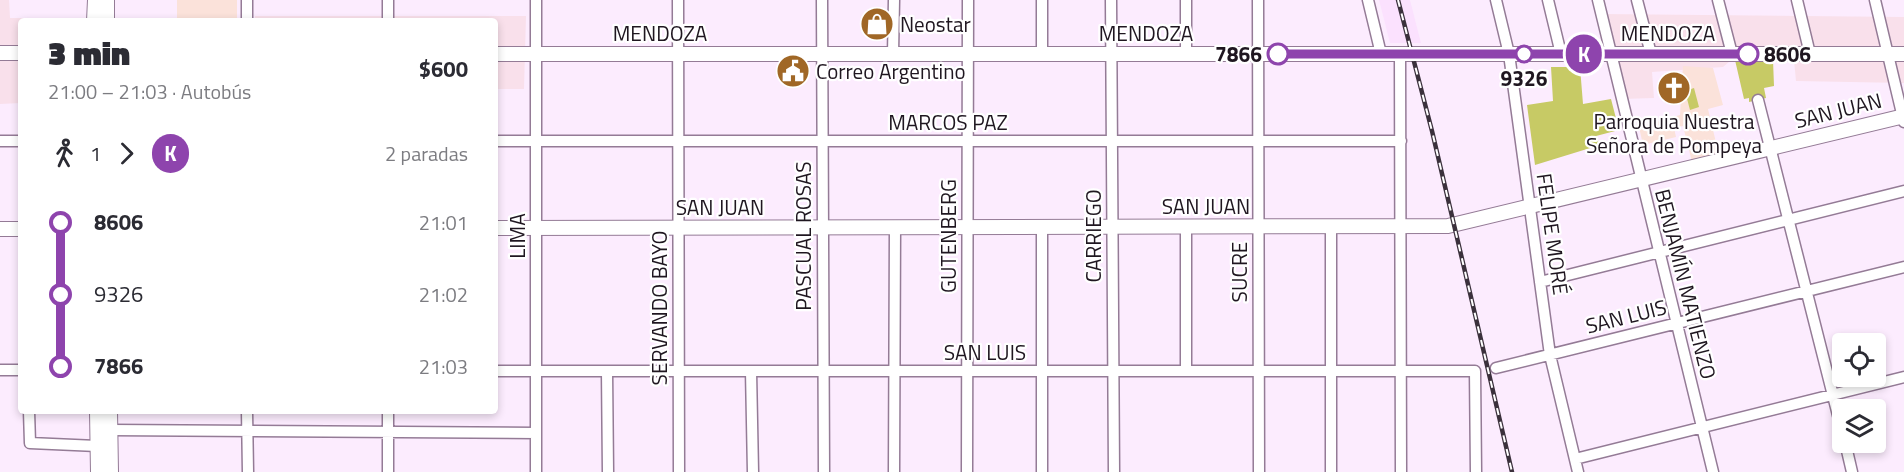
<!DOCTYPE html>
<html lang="es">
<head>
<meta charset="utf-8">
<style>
  :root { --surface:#fff; --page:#f7f7f7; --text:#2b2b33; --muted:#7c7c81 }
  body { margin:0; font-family:"Titillium Web",sans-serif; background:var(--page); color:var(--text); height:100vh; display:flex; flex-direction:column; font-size:22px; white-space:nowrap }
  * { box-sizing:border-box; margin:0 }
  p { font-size:20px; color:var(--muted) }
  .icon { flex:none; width:33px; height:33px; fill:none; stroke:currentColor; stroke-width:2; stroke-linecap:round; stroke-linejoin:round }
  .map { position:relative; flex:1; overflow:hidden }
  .side { position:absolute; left:18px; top:18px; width:480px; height:396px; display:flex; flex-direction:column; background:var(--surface); border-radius:6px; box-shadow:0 3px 9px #0003 }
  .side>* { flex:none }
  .badge { padding:0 12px; border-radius:20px; font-size:21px; line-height:39px }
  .fabs { position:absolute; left:1832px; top:333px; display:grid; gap:12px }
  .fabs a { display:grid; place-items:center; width:54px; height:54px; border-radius:6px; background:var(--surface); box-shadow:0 3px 9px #0003; font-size:30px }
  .map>.badge { position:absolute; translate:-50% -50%; box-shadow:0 0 0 3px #fff }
  .legs { display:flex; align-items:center; gap:9px; height:66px; padding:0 30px; font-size:20px }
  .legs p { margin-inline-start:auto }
  .summary { display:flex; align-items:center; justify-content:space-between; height:102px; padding:0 30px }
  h1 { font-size:33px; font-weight:800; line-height:45px }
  ul { padding:0 30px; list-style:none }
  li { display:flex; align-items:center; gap:21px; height:72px; font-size:22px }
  li i { display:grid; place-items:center; width:9px; height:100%; margin:0 8px; background:currentColor }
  li i::after { content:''; width:15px; height:15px; margin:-8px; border:4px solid; border-radius:50%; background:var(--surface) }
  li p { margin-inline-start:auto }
  li:first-child i { background:linear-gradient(#0000 50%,currentColor 0) }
  li:last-child i { background:linear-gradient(currentColor 50%,#0000 0) }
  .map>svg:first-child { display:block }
  .commercial { fill:#f9e0eb }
  .built { fill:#fbe1fe }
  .education { fill:#fbe2da }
  .green { fill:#c7ca65 }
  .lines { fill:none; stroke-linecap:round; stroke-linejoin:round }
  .minor-casing { stroke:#947b96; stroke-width:13 }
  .major-casing { stroke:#947b96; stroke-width:16 }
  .minor { stroke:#fff; stroke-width:10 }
  .major { stroke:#fff; stroke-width:14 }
  .rail-casing { stroke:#3b313c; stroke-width:4.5 }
  .rail { stroke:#fff; stroke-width:2; stroke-dasharray:7; stroke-linecap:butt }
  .line-1-casing { stroke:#fff; stroke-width:14 }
  .line-1 { stroke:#8e44ad; stroke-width:9 }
  .stop-1-dot { fill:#fff; stroke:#8e44ad; stroke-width:3 }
  .labels { text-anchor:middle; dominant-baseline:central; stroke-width:4.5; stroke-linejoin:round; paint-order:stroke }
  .poi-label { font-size:21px; fill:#1f1620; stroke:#fff; text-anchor:start }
  .street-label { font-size:21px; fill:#1f1620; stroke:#fff }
  .stop-label { font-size:21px; font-weight:bold; fill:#1f1620; stroke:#fff; text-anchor:end }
</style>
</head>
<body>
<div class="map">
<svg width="1904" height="472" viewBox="0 0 1904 472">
  <rect width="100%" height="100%" fill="#fcecfe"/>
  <!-- commercial -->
  <path class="commercial" d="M0 0H9L10 18H87V21H21V103L0 104Z
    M1601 14 1904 17V83L1796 81 1794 60H1773L1748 46 1723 67 1652 72 1654 98 1622 99Z
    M255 16H526L524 89H495V21H255Z"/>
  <!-- built -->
  <path class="built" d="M1379 0H1410L1421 43H1390Z"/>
  <!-- education -->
  <path class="education" d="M177 0H237V21H177Z
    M1683 66 1713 68 1723 105 1708 109 1719 155 1692 162 1683 126 1674 128 1676 137 1643 145 1639 127 1680 115Z"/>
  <!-- green -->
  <path class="green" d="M1735 60H1773L1774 86 1764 88 1766 98 1749 102V98L1744 99Z
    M1551 67H1580L1583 104 1611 99 1619 130 1596 136 1600 145 1535 165 1527 105 1553 101Z
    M1694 88 1699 107 1690 110 1685 91Z"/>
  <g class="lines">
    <defs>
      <path id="minor" d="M247 0V21
        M388 0V21
        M678 0 679 472
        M822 0 824 472
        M1042 0V54
        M1111 0 1114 472
        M1258 0 1259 472
        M1368 0 1381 54
        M1496 0 1509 54 1550 355 1578 472
        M1548 0 1561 54
        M1598 0 1713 472
        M1637 0 1651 54
        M1718 0 1732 54
        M1797 0 1810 54
        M1875 0 1904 122
        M893 54 894 0
        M1186 54V0
        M1400 54 1401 472
        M1758 100 1842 431
        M0 141H21
        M495 141H1401
        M1042 227V472
        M1540 282 1904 191
        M1496 368 1904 267
        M0 370H21
        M1186 370V227
        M495 371H1475L1476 472
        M607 371 608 472
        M751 371 753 472
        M29 411 30 443 97 446
        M247 411 248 472
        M388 411V472
        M110 430 536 433
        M1845 442 1852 472
        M1575 459 1904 377
        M536 472V0
        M894 472 895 227
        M967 472 968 0
        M1331 472V226"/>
      <path id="major" d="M94 21 95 0
        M107 21V0
        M0 53H21
        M495 54H1904
        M495 228 1448 226 1904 116
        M0 229H21
        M97 411 98 472
        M110 411 111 472"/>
    </defs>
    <!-- minor casing -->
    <use href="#minor" class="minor-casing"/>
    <!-- major casing -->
    <use href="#major" class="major-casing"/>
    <!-- minor -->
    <use href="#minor" class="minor"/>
    <!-- major -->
    <use href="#major" class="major"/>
    <defs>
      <path id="rail" d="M1398 0 1432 131 1512 472"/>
    </defs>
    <!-- rail casing -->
    <use href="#rail" class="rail-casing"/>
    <!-- rail -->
    <use href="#rail" class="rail"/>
  </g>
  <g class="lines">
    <defs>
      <path id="line-1" d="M1278 54H1748"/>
    </defs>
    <!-- line-1 casing -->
    <use href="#line-1" class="line-1-casing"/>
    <!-- line-1 -->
    <use href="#line-1" class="line-1"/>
  </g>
  <!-- icons -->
  <defs>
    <symbol id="shop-disc" viewBox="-11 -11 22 22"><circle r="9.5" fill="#a06726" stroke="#fff"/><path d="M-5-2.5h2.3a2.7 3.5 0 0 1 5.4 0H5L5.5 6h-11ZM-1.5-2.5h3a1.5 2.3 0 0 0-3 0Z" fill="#fff"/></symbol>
    <symbol id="civic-disc" viewBox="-11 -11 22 22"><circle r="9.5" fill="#a06726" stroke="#fff"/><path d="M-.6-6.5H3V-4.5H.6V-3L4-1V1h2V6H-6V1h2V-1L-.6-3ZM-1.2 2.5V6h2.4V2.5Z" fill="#fff"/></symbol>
    <symbol id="church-disc" viewBox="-11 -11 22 22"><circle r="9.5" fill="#a06726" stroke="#fff"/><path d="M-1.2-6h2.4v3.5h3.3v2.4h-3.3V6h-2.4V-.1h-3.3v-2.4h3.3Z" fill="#fff"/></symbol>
  </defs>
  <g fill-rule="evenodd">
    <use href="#shop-disc" x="858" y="5" width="38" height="38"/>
    <use href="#civic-disc" x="774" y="52" width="38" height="38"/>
    <use href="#church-disc" x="1655" y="69" width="38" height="38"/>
  </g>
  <!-- markers -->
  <g class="stop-1-dot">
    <circle cx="1278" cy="54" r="10"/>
    <circle cx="1524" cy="54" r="8"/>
    <circle cx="1748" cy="54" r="10"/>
  </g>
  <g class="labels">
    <!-- poi labels -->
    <g class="poi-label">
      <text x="900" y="24">Neostar</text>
      <text x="816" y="71">Correo Argentino</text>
      <text x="1674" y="121" text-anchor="middle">Parroquia Nuestra<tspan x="1674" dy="24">Señora de Pompeya</tspan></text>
    </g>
    <!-- street labels -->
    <g class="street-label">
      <text x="660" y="33">MENDOZA</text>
      <text x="1146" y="33">MENDOZA</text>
      <text x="1668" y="33">MENDOZA</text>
      <text transform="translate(1838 110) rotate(-14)">SAN JUAN</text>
      <text x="948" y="122">MARCOS PAZ</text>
      <text x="1206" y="206">SAN JUAN</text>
      <text x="720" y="207">SAN JUAN</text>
      <text transform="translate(1553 234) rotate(82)">FELIPE MORÉ</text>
      <text transform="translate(517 236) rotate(-90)">LIMA</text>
      <text transform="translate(803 236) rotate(-90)">PASCUAL ROSAS</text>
      <text transform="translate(948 236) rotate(-90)">GUTENBERG</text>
      <text transform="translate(1093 236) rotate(-90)">CARRIEGO</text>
      <text transform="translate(1239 272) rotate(-90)">SUCRE</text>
      <text transform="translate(1686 284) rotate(76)">BENJAMÍN MATIENZO</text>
      <text transform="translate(659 308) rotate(-90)">SERVANDO BAYO</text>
      <text transform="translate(1626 316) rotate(-14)">SAN LUIS</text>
      <text x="985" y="352">SAN LUIS</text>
    </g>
    <!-- stop labels -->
    <g class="stop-label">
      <text x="1262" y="54">7866</text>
      <text x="1764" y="54" text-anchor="start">8606</text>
      <text x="1524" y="78" text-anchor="middle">9326</text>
    </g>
  </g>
</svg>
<div class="fabs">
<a><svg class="icon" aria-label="locate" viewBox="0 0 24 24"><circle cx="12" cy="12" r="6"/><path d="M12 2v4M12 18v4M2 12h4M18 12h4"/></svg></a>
<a><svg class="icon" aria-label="layers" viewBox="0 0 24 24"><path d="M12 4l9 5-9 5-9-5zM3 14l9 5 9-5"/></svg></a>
</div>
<b class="badge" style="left:1584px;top:54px;background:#8e44ad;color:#fff">K</b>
<section class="side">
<div class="summary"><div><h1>3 min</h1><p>21:00 – 21:03 · Autobús</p></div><b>$600</b></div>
<div class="legs"><svg class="icon" aria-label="walk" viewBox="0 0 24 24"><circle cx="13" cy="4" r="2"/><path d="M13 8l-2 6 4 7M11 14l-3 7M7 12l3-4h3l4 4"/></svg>1<svg class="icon" aria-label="forward" viewBox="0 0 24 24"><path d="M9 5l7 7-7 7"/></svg><b class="badge" style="background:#8e44ad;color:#fff">K</b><p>2 paradas</p></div>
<ul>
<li><i style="color:#8e44ad"></i><b>8606</b><p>21:01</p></li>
<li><i style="color:#8e44ad"></i><span>9326</span><p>21:02</p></li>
<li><i style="color:#8e44ad"></i><b>7866</b><p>21:03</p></li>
</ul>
</section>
</div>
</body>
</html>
